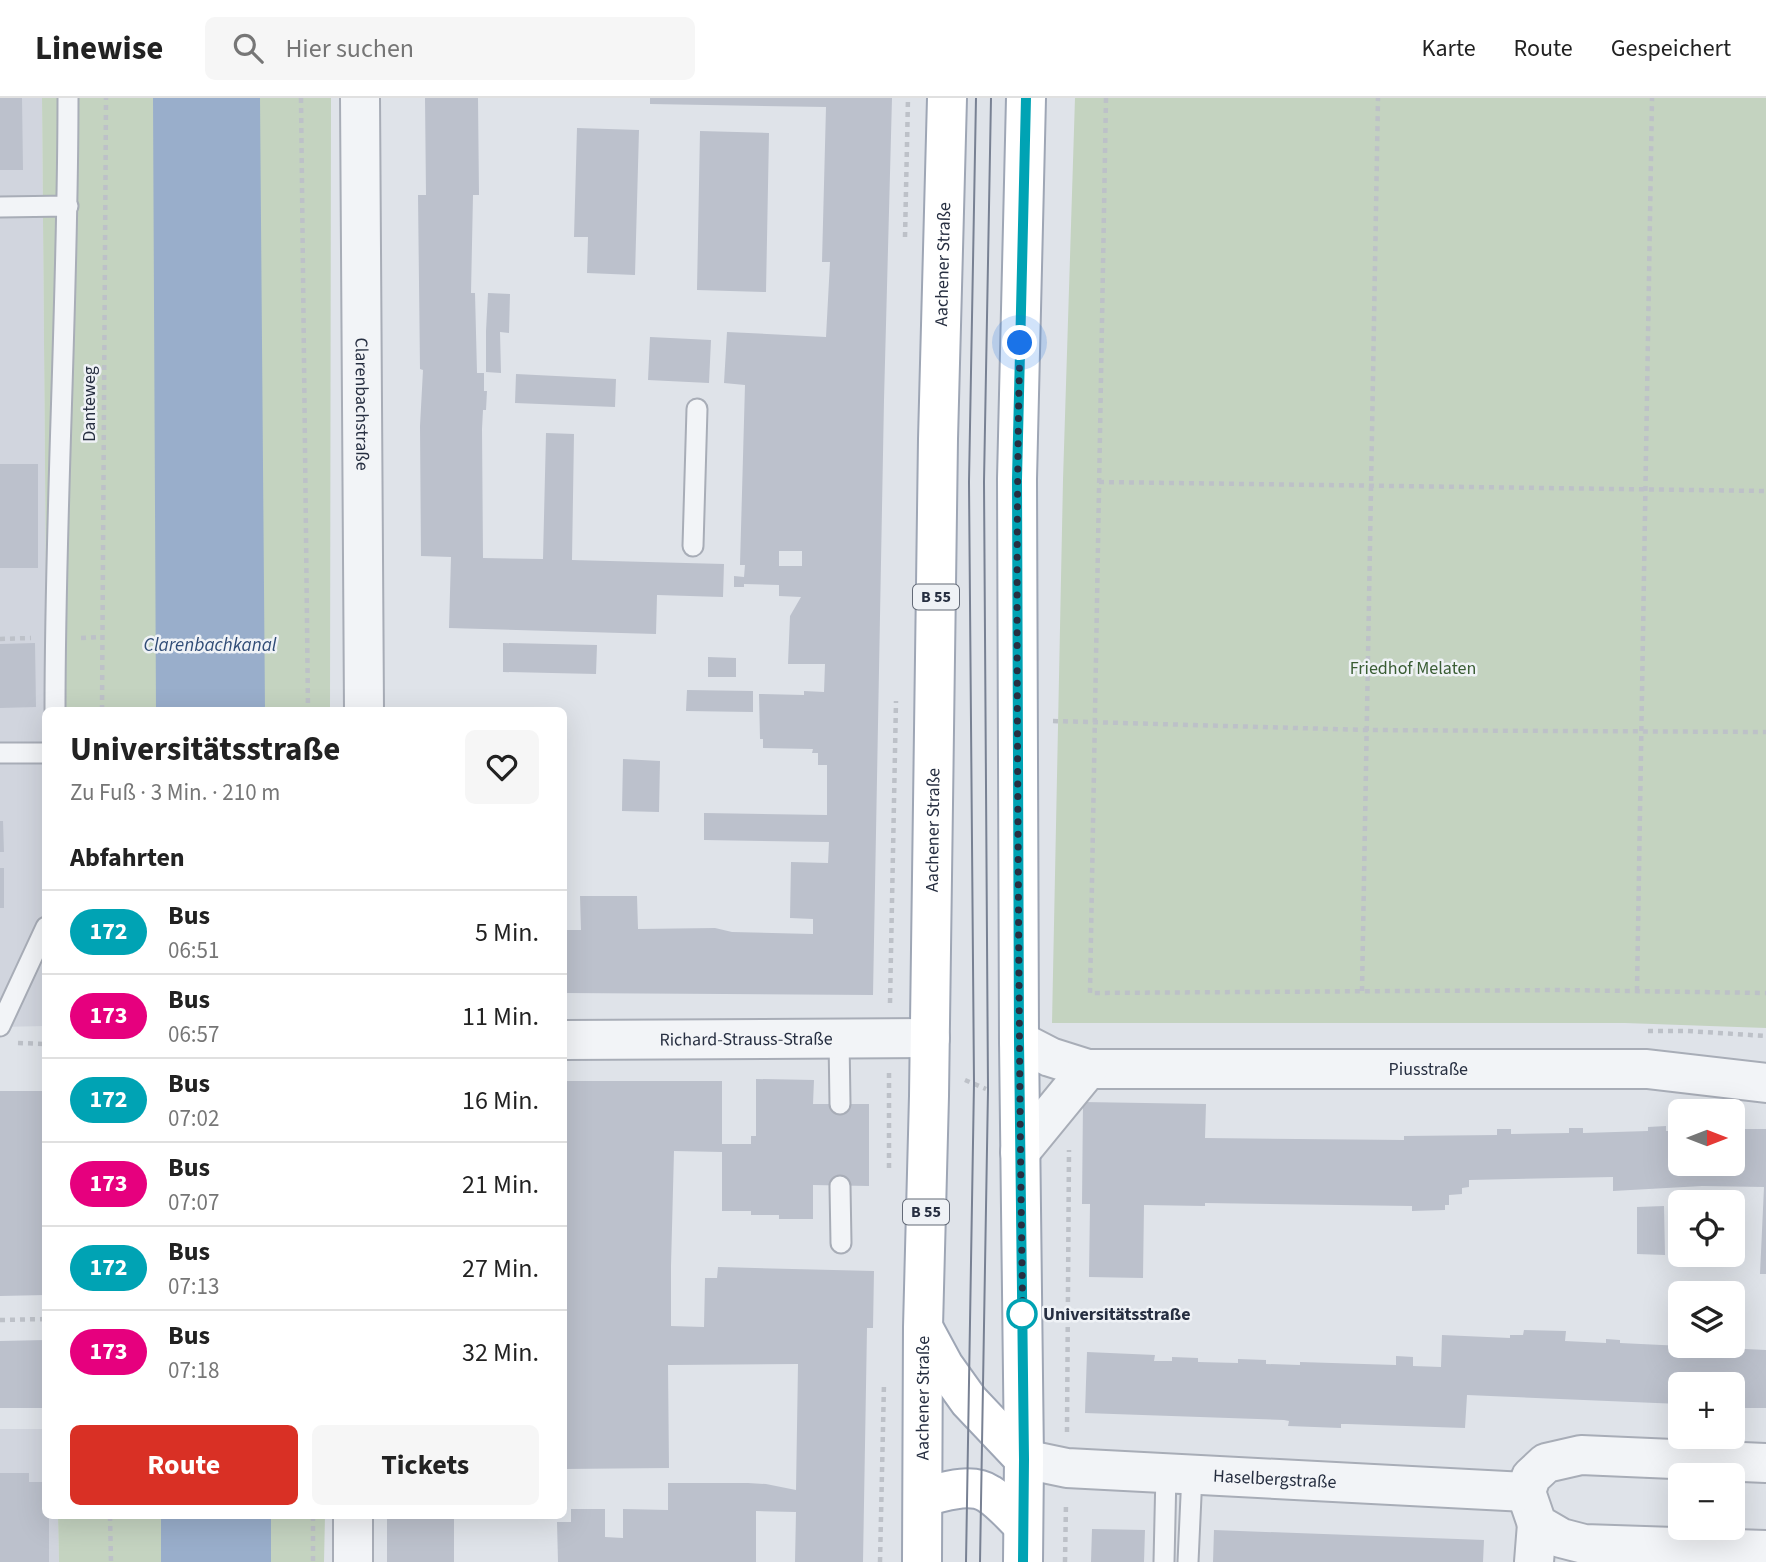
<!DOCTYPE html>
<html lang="de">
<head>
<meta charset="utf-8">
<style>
  :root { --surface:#fff; --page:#f6f6f6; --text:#222; --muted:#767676; --line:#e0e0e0; --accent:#d93025 }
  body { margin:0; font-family:"Source Sans 3",sans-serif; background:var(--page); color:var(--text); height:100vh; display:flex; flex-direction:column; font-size:26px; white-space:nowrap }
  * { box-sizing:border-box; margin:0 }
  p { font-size:23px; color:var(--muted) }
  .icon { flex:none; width:38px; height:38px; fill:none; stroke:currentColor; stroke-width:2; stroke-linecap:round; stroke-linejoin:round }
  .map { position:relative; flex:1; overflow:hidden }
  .drawer { position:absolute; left:42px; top:609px; width:525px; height:812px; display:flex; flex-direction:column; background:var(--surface); border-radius:10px; box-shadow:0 7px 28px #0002 }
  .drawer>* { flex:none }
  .badge { padding:0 14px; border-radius:23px; font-size:24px; line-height:46px }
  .needle { width:46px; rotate:90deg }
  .buttons { position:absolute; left:1668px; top:1001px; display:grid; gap:14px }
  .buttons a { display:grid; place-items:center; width:77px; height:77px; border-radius:10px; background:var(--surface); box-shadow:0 7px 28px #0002; font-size:35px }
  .you { position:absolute; width:35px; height:35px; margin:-18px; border:5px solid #fff; border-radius:50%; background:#1a73e8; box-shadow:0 0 0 10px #1a73e833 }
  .map>.badge { position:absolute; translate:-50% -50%; box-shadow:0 0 0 4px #fff }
  h2 { padding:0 28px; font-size:26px; line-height:63px }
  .round { display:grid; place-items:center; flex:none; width:74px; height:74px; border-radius:10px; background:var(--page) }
  .headline { display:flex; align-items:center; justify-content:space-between; height:119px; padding:0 28px }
  h1 { font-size:33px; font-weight:700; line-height:52px }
  .action { display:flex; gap:14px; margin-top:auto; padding:14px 28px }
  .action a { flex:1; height:80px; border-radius:10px; background:var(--accent); color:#fff; font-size:28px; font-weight:700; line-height:80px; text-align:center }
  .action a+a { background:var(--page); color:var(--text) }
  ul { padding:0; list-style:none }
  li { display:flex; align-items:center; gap:21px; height:84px; padding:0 28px; border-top:2px solid var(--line) }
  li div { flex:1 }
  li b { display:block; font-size:26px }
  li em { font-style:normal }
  li .badge { min-width:77px; font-weight:700; text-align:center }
  header { display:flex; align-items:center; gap:42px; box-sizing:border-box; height:98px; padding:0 35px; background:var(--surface); border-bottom:2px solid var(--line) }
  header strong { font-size:33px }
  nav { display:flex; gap:38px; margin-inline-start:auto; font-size:24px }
  .search { width:490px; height:63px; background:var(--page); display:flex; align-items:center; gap:18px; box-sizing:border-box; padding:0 24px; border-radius:10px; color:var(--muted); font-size:26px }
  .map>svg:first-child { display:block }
  .built { fill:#d1d5de }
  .green { fill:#c4d3c0 }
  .water { fill:#99aecb }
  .building { fill:#bcc1cc; fill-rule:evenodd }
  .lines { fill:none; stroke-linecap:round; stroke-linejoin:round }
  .lane-casing { stroke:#a8adb7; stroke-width:23 }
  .street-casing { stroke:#a8adb7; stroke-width:42 }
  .primary-casing { stroke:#9ea6b5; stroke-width:42 }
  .path { stroke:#bdc1c8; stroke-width:4.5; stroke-dasharray:5 5; stroke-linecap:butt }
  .lane { stroke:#f2f4f7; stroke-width:19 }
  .street { stroke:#f2f4f7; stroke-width:38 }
  .primary { stroke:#fff; stroke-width:38 }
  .tram { stroke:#788193; stroke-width:2 }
  .line-casing { stroke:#fff; stroke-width:16 }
  .line { stroke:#00a3b4; stroke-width:10 }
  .walk { stroke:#272f41; stroke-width:7; stroke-dasharray:0 12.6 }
  .stop-dot { fill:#fff; stroke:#00a3b4; stroke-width:3.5 }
  .labels { text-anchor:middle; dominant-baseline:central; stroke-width:5; stroke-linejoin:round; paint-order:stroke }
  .shield { fill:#eff2f6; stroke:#636a77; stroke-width:2 }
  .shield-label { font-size:16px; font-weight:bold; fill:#272f41 }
  .street-label { font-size:18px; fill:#272f41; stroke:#eff2f6 }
  .park-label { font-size:18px; fill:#3a5d34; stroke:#eff2f6 }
  .stop-label { font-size:18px; font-weight:bold; fill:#272f41; stroke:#eff2f6; text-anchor:start }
  .water-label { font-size:19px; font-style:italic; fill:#304c76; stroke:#eff2f6 }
</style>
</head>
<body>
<header>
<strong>Linewise</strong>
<div class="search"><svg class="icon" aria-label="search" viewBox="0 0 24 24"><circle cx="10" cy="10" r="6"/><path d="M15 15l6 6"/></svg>Hier suchen</div>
<nav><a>Karte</a><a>Route</a><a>Gespeichert</a></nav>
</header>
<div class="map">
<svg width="1766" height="1464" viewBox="0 0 1766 1464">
  <rect width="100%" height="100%" fill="#dfe3e9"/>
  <!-- built -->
  <path class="built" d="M0 0H42L47 612H46L45 928 0 929Z
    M0 1331H45L46 1418H58L59 1464H0Z"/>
  <!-- green -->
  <path class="green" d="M42 0H331L330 612H47Z
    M1075 0H1766V930L1625 925H1052L1063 382Z
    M58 1418H325L324 1464H59Z"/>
  <!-- water -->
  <path class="water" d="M153 0H260L265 612H156Z
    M161 1418H271V1464H161Z"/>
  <!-- building -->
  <path class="building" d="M0 0H22L23 72H0Z
    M425 0H478L479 97H473L471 195H475L477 275H484V293H487L486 312H483L482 331 483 460 543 461 546 335 574 336 572 462 724 466 723 499 657 497 656 536 449 530 451 459 421 458 420 328 423 272 420 271 418 97H426Z
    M650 0H892L884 302 873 897 564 895V832H581L580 798H637L638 831 715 830 732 834 813 836V821L790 820 791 764 828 765 829 744 704 742V715L827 717V667H818V655H812L813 651 763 650V641H760L759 596 804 597V593L824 594 825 566H788L790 518 801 499 779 498V487L744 486V489H734V478L744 479 745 467H740L745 287 724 285 727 234 826 239 830 164H822L826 9 650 6ZM779 453H802V468H779Z
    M577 30 639 32 635 177 587 175 588 139H574Z
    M700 33 769 35 766 194 697 192Z
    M488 195 510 196 509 235 500 234 501 275 486 274V233Z
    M650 239 711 242 709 285 648 282Z
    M516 276 616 281 615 309 515 305Z
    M0 366H38V470H0Z
    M35 545 36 609 0 610V546Z
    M503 545 597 547 596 576 503 574Z
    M708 559 736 560V579H708Z
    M687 592 753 593V614L686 613Z
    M623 661 660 663 659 714 622 713Z
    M0 723H3L4 754H0Z
    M0 770H4V810H0Z
    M756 981 814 982 813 1006H869V1088L813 1087V1121H779V1117H751V1113H722V1054L674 1053 671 1168V1228L704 1229 705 1180H717L718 1169 874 1173 873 1230H867L863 1464H795L796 1414 756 1413V1464H558L557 1424H571V1411H605V1439L623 1440V1411L668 1412V1385H748L766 1386 796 1392 798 1266 668 1267 669 1370 564 1371V983H722V1046H751V1038H756Z
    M0 993H44L46 1197 0 1198Z
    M1083 1004 1206 1006 1205 1040 1404 1042V1038L1497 1037V1031H1511V1036L1569 1035V1030H1583V1035L1648 1033V1029L1666 1028V1033H1680V1066H1732V1031H1766V1176H1760L1764 1089 1702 1088 1613 1093V1079L1469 1082V1089L1462 1090V1096L1449 1097V1107H1445V1112L1412 1113V1108L1205 1105V1108L1144 1107 1143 1180 1089 1179 1090 1106H1082Z
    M1664 1108 1665 1157 1637 1156V1109Z
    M1524 1232 1566 1233 1565 1243 1606 1245V1241L1620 1242V1245L1766 1252V1310H1732V1286H1680V1306L1467 1297 1465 1330 1347 1326H1341V1330L1288 1328 1289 1323 1284 1322 1085 1315 1087 1254 1155 1257 1154 1263H1172V1259L1198 1260V1264L1238 1265V1261L1266 1262V1266L1300 1267V1264L1396 1267V1258L1413 1259V1268L1441 1269 1442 1237 1510 1240V1237H1523Z
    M46 1242V1310H0V1243Z
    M0 1375H29V1384H46V1418H49V1464H0Z
    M387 1418H454V1464H387Z
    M1092 1431 1145 1432 1144 1464H1091Z
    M1214 1432 1484 1442 1483 1464H1213Z"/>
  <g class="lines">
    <defs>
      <path id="lane" d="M0 109 68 108
        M693 448 697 311
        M55 612C55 408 68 204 68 0
        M0 655H46
        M0 928 46 829
        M839 941 840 1006
        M840 1088 841 1145
        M1164 1464 1166 1375
        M1188 1464 1192 1376"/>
      <g id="street">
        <path id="s1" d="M360 0 364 612"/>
        <path id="s2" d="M564 942 930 940"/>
        <path id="s3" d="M1019 943 1050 959 1088 971H1647L1766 985"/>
        <path d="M1020 1054 1088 971"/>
        <path id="s4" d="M1024 1361 1067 1370 1526 1394"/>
        <path d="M1766 1365 1581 1357 1546 1365 1531 1379 1526 1394 1537 1426 1561 1440 1584 1446 1766 1452"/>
        <path d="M353 1418V1464"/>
        <path d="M1534 1464 1537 1426"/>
      </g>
      <g id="primary">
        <path d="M924 1231 944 1268 969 1303 1024 1361"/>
        <path d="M923 1399C943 1394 971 1384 989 1396 1002 1404 1012 1417 1023 1427"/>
        <path id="s5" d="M922 1464 923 1229 929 998 938 341 947 0"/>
        <path d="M1023 1464 1024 1361 1019 943 1017 381 1026 0"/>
      </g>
    </defs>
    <!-- lane casing -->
    <use href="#lane" class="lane-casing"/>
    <!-- street casing -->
    <use href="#street" class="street-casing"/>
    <!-- primary casing -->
    <use href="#primary" class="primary-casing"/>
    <!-- path -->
    <path class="path" d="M301 0 308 612
      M1106 0 1090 895 1560 892 1766 895
      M905 139 908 0
      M1099 384 1766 393
      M81 540 101 539
      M0 541 31 540
      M102 612 106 0
      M1053 623 1366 632 1766 634
      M1362 893 1378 0
      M1637 893 1652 0
      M890 905 896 603
      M1648 933H1688L1766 938
      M18 945 46 946
      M965 982 986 991
      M889 1070V974
      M0 1222 46 1221
      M1067 1334 1069 1052
      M110 1418 111 1464
      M313 1418V1464
      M880 1464 884 1285
      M1065 1464 1066 1405"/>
    <!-- lane -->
    <use href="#lane" class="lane"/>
    <!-- street -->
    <use href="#street" class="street"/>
    <!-- primary -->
    <use href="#primary" class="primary"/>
    <!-- tram -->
    <path class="tram" d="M966 1464 974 985 969 384 976 0
      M980 1464 988 992 984 384 991 0"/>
  </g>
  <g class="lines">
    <defs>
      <path id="line" d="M1023 1464 1024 1361 1019 943 1017 381 1026 0"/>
    </defs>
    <!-- line casing -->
    <use href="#line" class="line-casing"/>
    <!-- line -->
    <use href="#line" class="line"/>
    <!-- walk -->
    <path class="walk" d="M1020 245C1016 405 1017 566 1018 726 1019 893 1020 1061 1023 1228L1022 1216"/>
  </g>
  <!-- markers -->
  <circle class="stop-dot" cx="1022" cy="1216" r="14"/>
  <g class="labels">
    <!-- shield labels -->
    <g class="shield">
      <rect x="913" y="486.5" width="46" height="25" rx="5"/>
      <rect x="903" y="1101.5" width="46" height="25" rx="5"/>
    </g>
    <g class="shield-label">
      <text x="936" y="499">B 55</text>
      <text x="926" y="1114">B 55</text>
    </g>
    <!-- street labels -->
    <g class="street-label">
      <text stroke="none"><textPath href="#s5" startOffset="1298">Aachener Straße</textPath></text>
      <text transform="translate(89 306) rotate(-90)">Danteweg</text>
      <text stroke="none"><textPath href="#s1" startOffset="306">Clarenbachstraße</textPath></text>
      <text stroke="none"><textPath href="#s5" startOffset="732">Aachener Straße</textPath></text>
      <text stroke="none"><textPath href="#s2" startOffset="182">Richard-Strauss-Straße</textPath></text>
      <text stroke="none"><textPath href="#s3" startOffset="415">Piusstraße</textPath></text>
      <text stroke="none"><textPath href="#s5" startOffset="164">Aachener Straße</textPath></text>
      <text stroke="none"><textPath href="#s4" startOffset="252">Haselbergstraße</textPath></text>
    </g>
    <!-- park labels -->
    <g class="park-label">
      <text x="1413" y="570">Friedhof Melaten</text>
    </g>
    <!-- stop labels -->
    <g class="stop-label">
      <text x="1043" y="1216">Universitätsstraße</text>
    </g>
    <!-- water labels -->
    <g class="water-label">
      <text x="210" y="547">Clarenbachkanal</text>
    </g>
  </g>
</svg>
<div class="buttons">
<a><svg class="needle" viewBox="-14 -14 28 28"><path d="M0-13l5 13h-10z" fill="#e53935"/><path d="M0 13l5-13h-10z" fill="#767676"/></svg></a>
<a><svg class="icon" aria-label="locate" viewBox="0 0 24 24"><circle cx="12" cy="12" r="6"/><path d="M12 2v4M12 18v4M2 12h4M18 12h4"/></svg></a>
<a><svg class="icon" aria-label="layers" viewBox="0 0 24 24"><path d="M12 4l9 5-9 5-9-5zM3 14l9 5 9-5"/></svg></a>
<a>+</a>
<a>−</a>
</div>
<div class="you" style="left:1020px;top:245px"></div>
<section class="drawer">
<div class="headline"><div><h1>Universitätsstraße</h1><p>Zu Fuß · 3 Min. · 210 m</p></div><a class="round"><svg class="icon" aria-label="heart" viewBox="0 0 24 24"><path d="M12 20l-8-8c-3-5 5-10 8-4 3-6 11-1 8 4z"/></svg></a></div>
<h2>Abfahrten</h2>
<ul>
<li><span class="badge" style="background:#00a3b4;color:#fff">172</span><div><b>Bus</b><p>06:51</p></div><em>5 Min.</em></li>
<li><span class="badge" style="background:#e6007e;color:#fff">173</span><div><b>Bus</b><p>06:57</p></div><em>11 Min.</em></li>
<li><span class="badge" style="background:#00a3b4;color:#fff">172</span><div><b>Bus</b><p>07:02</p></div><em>16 Min.</em></li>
<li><span class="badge" style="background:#e6007e;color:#fff">173</span><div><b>Bus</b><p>07:07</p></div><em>21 Min.</em></li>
<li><span class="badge" style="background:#00a3b4;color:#fff">172</span><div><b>Bus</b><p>07:13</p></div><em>27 Min.</em></li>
<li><span class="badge" style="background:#e6007e;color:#fff">173</span><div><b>Bus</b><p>07:18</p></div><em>32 Min.</em></li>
</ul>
<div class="action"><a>Route</a><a>Tickets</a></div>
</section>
</div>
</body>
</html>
